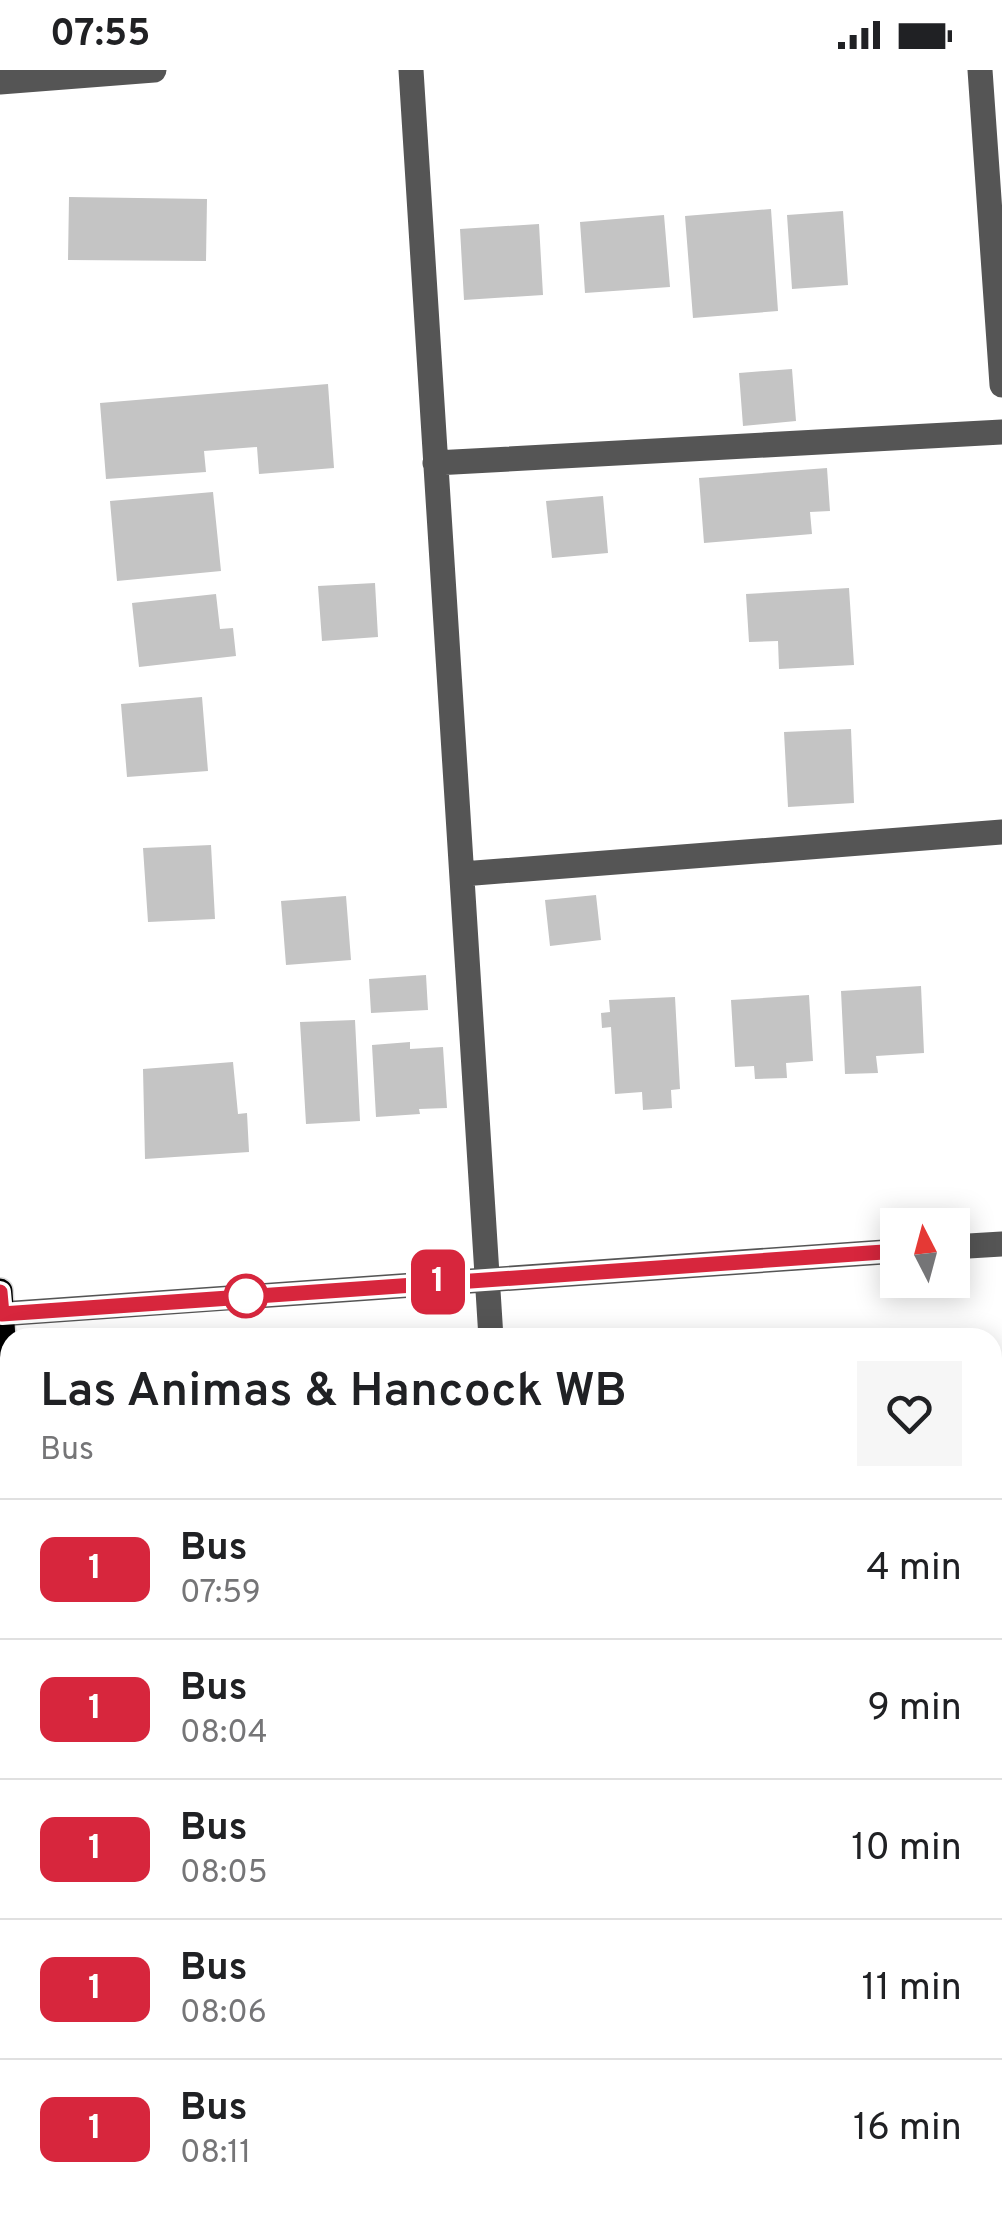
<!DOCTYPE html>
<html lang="en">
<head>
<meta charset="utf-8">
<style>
  :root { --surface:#fff; --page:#f6f6f6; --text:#202124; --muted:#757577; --line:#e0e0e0 }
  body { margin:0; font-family:Overpass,sans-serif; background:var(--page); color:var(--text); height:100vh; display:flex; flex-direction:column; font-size:38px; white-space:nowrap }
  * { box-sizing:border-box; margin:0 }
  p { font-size:32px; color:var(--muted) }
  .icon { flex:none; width:55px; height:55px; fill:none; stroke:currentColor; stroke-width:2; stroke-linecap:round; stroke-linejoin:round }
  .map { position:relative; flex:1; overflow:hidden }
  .panel { position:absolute; left:0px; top:1258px; width:1002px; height:892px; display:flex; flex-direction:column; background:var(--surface); border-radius:30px 30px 0 0; box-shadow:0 5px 25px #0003 }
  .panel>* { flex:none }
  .badge { padding:0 20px; border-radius:15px; font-size:35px; line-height:65px }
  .needle { width:65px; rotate:354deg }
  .buttons { position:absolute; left:880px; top:1138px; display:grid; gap:20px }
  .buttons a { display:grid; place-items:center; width:90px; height:90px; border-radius:0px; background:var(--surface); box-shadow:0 5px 25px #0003; font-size:50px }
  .map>.badge { position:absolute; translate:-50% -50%; box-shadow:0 0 0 5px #fff }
  .round { display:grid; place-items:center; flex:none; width:105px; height:105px; border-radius:0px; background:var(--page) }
  .overview { display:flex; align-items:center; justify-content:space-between; height:170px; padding:0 40px }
  h1 { font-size:48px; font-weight:600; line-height:75px }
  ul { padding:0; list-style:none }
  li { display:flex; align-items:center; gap:30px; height:140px; padding:0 40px; border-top:2px solid var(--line) }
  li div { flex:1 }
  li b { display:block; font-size:38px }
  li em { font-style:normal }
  li .badge { min-width:110px; font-weight:700; text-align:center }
  .status { display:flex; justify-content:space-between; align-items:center; height:70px; padding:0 50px; background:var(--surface); direction:ltr }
  .status svg { height:28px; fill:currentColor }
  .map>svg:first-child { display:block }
  .building { fill:#c4c4c4 }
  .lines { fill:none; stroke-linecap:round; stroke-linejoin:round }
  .major-casing { stroke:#dbdbdb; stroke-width:28 }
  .minor { stroke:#555; stroke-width:25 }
  .major { stroke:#000; stroke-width:25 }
  .line-casing { stroke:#fff; stroke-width:22 }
  .line { stroke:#d7263d; stroke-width:15 }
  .stop-dot { fill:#fff; stroke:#d7263d; stroke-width:5 }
</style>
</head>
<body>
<div class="status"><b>07:55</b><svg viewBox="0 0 49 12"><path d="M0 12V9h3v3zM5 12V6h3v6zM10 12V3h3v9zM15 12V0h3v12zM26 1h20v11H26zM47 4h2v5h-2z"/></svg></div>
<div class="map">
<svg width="1002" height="2149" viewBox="0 0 1002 2149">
  <rect width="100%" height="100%" fill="#fff"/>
  <!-- building -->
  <path class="building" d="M69 127 207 129 206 191 68 190Z
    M771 139 778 241 693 248 685 146Z
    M843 141 848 215 792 219 787 145Z
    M664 145 670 217 585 223 580 152Z
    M539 154 543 225 464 230 460 159Z
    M792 299 796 351 743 356 739 303Z
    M328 314 334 398 259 404 257 377 204 381 206 402 106 409 100 333Z
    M827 398 830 441 810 442 812 464 704 473 699 408Z
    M213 422 221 501 117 511 110 431Z
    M603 426 608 483 552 488 546 431Z
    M375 513 378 567 322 571 318 516Z
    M849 518 854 595 779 599 778 571 749 572 746 524Z
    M216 524 220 559 233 558 236 586 139 597 132 533Z
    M202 627 208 701 127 707 121 634Z
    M851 659 854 733 788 737 784 662Z
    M211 775 215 849 148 852 143 778Z
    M596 825 601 870 550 876 545 830Z
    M346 826 351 890 286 895 281 831Z
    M426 905 428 940 371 943 369 909Z
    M921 916 924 983 876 986 878 1003 845 1004 841 921Z
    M809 925 813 991 786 993 787 1008 755 1009 754 996 735 997 731 930Z
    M675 927 680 1019 671 1020 672 1038 643 1040 642 1022 615 1024 611 957 602 958 601 943 610 942 609 930Z
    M355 950 360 1051 306 1054 300 952Z
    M410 972V979L443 977 447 1038 419 1039 420 1044 376 1047 372 975Z
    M233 992 238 1044 247 1043 249 1082 145 1089 143 999Z
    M283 2140H521V2149H329V2142L323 2149H276Z
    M898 2140H994L995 2149H898Z"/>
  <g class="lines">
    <defs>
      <path id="major" d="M0 1221 10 1381
        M61 2140V2149"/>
    </defs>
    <!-- major casing -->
    <use href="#major" class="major-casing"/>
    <!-- minor -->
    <path class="minor" d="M411 0 491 1268
      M980 0 1002 315
      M0 12 154 0
      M435 393 1002 362
      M462 804 1002 762
      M952 1177 1002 1174
      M0 1244 898 1181
      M0 1860 10 1859
      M992 1993H1002
      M551 2140 552 2149"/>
    <!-- major -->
    <use href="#major" class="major"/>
  </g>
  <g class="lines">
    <defs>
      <path id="line" d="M0 1222 2 1244 898 1181"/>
    </defs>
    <!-- line casing -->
    <use href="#line" class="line-casing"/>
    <!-- line -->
    <use href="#line" class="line"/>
  </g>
  <!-- markers -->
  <circle class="stop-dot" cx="246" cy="1226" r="20"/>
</svg>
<div class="buttons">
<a><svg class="needle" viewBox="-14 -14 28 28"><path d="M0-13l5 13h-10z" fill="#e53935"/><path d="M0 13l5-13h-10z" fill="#757577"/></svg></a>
</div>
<b class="badge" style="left:438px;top:1212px;background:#d7263d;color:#fff">1</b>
<section class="panel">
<div class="overview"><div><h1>Las Animas &amp; Hancock WB</h1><p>Bus</p></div><a class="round"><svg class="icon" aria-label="heart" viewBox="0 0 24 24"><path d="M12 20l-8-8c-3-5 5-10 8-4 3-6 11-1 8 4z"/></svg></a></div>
<ul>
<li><span class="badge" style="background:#d7263d;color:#fff">1</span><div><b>Bus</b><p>07:59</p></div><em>4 min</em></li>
<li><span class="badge" style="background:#d7263d;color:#fff">1</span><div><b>Bus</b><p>08:04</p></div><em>9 min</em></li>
<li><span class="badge" style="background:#d7263d;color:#fff">1</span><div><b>Bus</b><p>08:05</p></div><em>10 min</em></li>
<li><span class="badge" style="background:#d7263d;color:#fff">1</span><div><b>Bus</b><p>08:06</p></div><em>11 min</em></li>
<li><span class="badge" style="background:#d7263d;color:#fff">1</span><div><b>Bus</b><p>08:11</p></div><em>16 min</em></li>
</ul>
</section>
</div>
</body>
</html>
